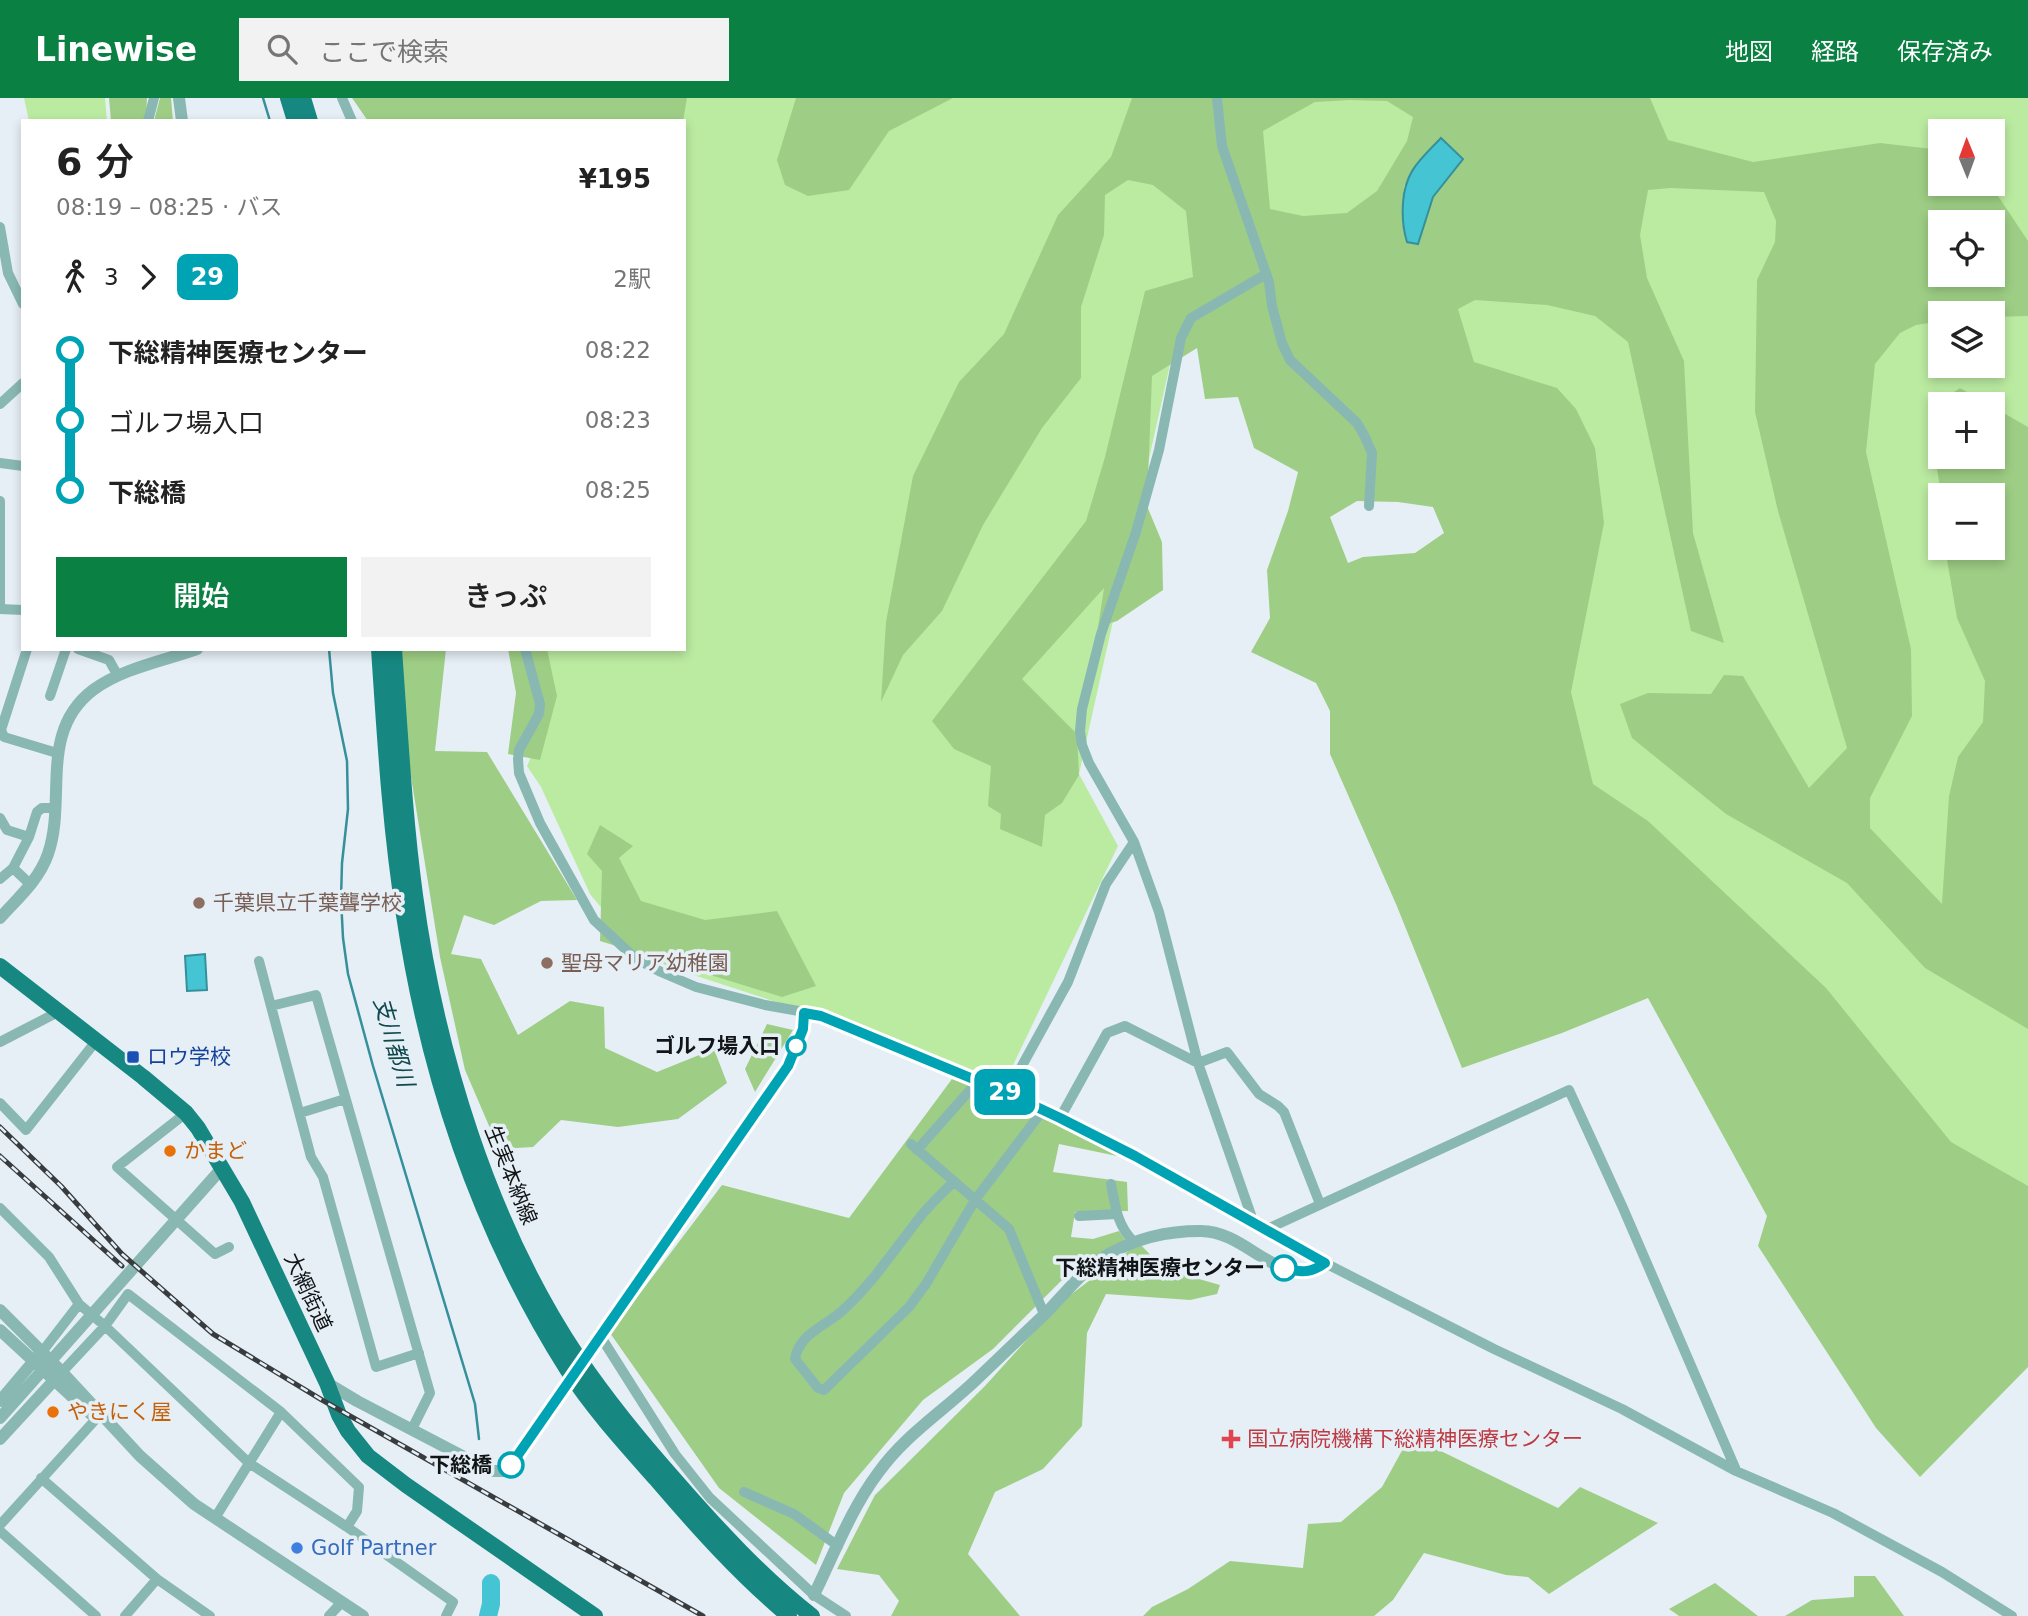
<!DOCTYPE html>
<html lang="ja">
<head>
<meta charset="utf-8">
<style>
  :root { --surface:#fff; --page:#f2f2f2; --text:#222; --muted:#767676; --accent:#0b8043 }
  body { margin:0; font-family:"DejaVu Sans","Noto Sans JP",sans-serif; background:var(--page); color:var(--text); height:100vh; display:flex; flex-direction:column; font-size:26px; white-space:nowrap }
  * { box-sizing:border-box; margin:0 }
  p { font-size:23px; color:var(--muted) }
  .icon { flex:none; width:38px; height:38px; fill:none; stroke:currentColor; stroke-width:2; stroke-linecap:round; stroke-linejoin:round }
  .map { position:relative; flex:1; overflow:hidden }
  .sheet { position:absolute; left:21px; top:21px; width:665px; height:532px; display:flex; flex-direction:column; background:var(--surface); border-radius:0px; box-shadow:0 4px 10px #0003 }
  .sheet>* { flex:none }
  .badge { padding:0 14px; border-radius:10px; font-size:24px; line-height:46px }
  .needle { width:46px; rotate:359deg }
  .controls { position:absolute; left:1928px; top:21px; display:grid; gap:14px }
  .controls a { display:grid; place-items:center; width:77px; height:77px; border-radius:0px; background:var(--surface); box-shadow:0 4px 10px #0003; font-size:35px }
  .map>.badge { position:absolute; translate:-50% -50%; box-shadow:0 0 0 4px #fff }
  .legs { display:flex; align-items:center; gap:10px; height:77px; padding:0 35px; font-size:23px }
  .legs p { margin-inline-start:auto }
  .overview { display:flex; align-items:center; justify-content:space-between; height:119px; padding:0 35px }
  h1 { font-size:38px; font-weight:600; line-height:52px }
  .cta { display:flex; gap:14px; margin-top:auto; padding:14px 35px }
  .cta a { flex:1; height:80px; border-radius:0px; background:var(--accent); color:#fff; font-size:28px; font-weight:600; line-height:80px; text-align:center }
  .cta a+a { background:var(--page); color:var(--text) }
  ul { padding:0 35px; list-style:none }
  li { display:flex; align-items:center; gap:24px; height:70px; font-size:26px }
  li i { display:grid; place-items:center; width:10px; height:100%; margin:0 9px; background:currentColor }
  li i::after { content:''; width:18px; height:18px; margin:-9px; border:5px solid; border-radius:50%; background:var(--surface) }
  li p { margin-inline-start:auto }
  li:first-child i { background:linear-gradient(#0000 50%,currentColor 0) }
  li:last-child i { background:linear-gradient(currentColor 50%,#0000 0) }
  header { display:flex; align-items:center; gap:42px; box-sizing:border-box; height:98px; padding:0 35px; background:var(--accent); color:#fff }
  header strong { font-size:33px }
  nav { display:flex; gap:38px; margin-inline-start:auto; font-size:24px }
  .search { width:490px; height:63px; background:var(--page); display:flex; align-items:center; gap:18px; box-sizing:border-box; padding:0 24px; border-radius:0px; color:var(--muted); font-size:26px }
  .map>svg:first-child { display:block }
  .green { fill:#bbeba1; fill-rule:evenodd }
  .forest { fill:#9ece85; fill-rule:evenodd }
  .water { fill:#45c5d3; stroke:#36909b; stroke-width:2 }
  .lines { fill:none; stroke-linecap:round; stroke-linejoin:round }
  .stream { stroke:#36909b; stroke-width:2.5 }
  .river { stroke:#45c5d3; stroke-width:18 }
  .minor { stroke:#89b8b3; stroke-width:10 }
  .tertiary { stroke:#89b8b3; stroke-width:12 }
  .primary { stroke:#168881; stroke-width:16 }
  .rail-casing { stroke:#383c3f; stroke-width:5 }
  .rail { stroke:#e6eff6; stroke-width:2.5; stroke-dasharray:8; stroke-linecap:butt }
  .line-1-casing { stroke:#fff; stroke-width:16 }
  .line-1 { stroke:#00a3b4; stroke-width:10 }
  .education-dot { fill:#8d6e63; stroke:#e6eff6; stroke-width:2.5 }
  .stop-1-dot { fill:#fff; stroke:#00a3b4; stroke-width:3.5 }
  .transit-dot { fill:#1a4fb4; stroke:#e6eff6; stroke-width:2.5 }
  .food-dot { fill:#e8710a; stroke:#e6eff6; stroke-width:2.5 }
  .health-dot { fill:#e0444e; stroke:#e6eff6; stroke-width:2.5 }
  .shop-dot { fill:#3f7fe0; stroke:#e6eff6; stroke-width:2.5 }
  .labels { text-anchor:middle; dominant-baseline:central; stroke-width:7; stroke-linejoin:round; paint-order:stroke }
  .education-label { font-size:21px; fill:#785e54; stroke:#e6eff6; text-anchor:start }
  .stop-label { font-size:21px; font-weight:bold; fill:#121517; stroke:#e6eff6; text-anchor:end }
  .transit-label { font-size:21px; fill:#164399; stroke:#e6eff6; text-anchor:start }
  .food-label { font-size:21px; fill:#c56008; stroke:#e6eff6; text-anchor:start }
  .street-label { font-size:21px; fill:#121517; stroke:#e6eff6 }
  .health-label { font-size:21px; fill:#be3a42; stroke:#e6eff6; text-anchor:start }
  .shop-label { font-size:21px; fill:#366cbe; stroke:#e6eff6; text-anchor:start }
  .water-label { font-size:23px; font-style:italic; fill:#0f484d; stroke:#e6eff6 }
</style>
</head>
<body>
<header>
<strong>Linewise</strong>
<div class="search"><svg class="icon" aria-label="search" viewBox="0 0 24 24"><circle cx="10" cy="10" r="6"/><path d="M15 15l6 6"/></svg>ここで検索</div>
<nav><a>地図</a><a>経路</a><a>保存済み</a></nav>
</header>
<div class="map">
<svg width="2028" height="1518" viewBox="0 0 2028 1518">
  <rect width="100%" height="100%" fill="#e6eff6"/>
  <!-- green -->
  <path class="green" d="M24 0H105L107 23H29Z
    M669 0H2028V1102L1986 1088 1569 678 1513 446 1181 217 1079 676 1118 748 1004 986 764 900 666 868 618 830 590 796 541 689 527 668 543 631 533 551H684V23H662ZM1941 33H1993V86H1941ZM1941 124H1993V177H1941ZM1941 215H1993V268H1941ZM1941 306H1993V359H1941ZM1941 397H1993V450H1941Z"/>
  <!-- forest -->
  <path class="forest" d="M109 0H147L146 20 144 23H111Z
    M160 0H171L173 23H154Z
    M352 0H687L683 23H368Z
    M796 0H953L889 33 849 92 808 98 785 87 777 62Z
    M1132 0H1650L1668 42 1753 64 1880 45 1941 52V86H1990L2028 143V218L1993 219V215H1941V223L1916 227 1900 235 1875 266 1866 354 1911 551 1912 618 1870 700V730L1942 806 1949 698 1958 659 1983 624 1985 583 1957 520 1945 450H1993V397H1941L1928 311 1960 290 1988 306H1941V359H1993V309L2028 329V931L1925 870 1847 785 1726 716 1632 640 1620 606 1648 595 1711 596 1724 577 1743 578 1809 690 1847 650 1778 413 1755 314 1757 182 1775 144 1776 123 1764 94 1670 90 1648 92 1640 137 1647 180 1684 263 1693 435 1724 545 1691 533 1628 244 1595 218 1547 207 1475 202 1458 211 1474 264 1557 290 1576 311 1595 350 1604 425 1571 594 1593 686 1648 723 1826 890 1951 1044 2028 1088V1269L1920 1379 1876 1330 1758 1148 1767 1118 1648 900 1562 935 1462 970 1396 806 1330 656V613L1316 585 1251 554 1270 520 1267 472 1288 413 1298 374 1254 350 1238 299 1205 301 1197 250 1152 278 1147 408 1162 444 1163 492 1117 523 1098 529 1104 490 1022 581 1077 636 1079 677 1062 705 1045 717 1042 749 1000 731 1001 716 988 708 991 668 954 651 932 623 1086 423 1105 359 1145 193 1193 179 1186 113 1153 87 1128 82 1105 97 1104 137 1081 209V280L1042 330 983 427 942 513 903 557 881 604 886 524 913 378 959 284 1004 236 1058 117 1111 59ZM1350 2 1387 3 1413 19 1407 43 1377 93 1347 115 1303 118 1270 111 1263 33 1315 4ZM1463 61 1433 99 1418 146 1407 144 1403 131 1404 87ZM1941 124H1993V177H1941ZM1357 403 1398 404 1433 409 1444 435 1415 455 1363 459 1348 465 1330 419Z
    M400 551H446L435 653 487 654 577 802 541 803 494 827 464 817 451 856 481 861 518 937 570 903 604 909 605 950 657 974 714 951 727 985 678 1021 618 1029 561 1022 533 1049 499 1051 465 972 440 859 408 660Z
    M508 551H547L557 598 540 662 508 656 516 595Z
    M600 727 633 748 619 760 641 803 705 822 777 813 816 888 782 899 600 843 602 773 587 756Z
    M767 926 793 932 755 994 745 971Z
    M952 981 995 994 1120 1049 1122 1059 1059 1046 1053 1074 1127 1084 1128 1113 1075 1114 1071 1139 1093 1141 1119 1133 1125 1142 1071 1173 993 1251 923 1302 844 1395 816 1467 719 1390 610 1235 722 1087 849 1120Z
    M1139 1145 1164 1171 1220 1187 1217 1196 1190 1202 1106 1196 1087 1235 1082 1328 1043 1371 995 1394 968 1456 1020 1518H891L899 1503 879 1477 837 1471 875 1397 985 1288 1061 1204Z
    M1410 1338 1558 1410 1580 1389 1658 1425 1549 1496 1528 1479 1506 1477 1424 1455 1393 1502 1374 1518H1143L1152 1509 1188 1491 1230 1463 1303 1470 1308 1426 1341 1424 1382 1389Z
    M1854 1478H1875L1904 1518H1785L1812 1502 1854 1499Z
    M1715 1485 1758 1518H1679L1669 1511Z"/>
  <!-- water -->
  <path class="water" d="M1441 40 1463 61 1433 99 1418 146 1407 144C1403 131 1402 119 1403 105 1405 73 1420 62 1441 40Z
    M205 856 207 892 187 893 185 858Z"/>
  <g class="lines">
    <!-- stream -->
    <path class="stream" d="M263 0 270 23
      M329 551 333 595 347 663 348 711 342 765 341 801 343 840 348 876 373 968 475 1306 479 1341"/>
    <!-- river -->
    <path class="river" d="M488 1518 491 1506V1485"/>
    <!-- minor -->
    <path class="minor" d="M342 0 352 23
      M1217 0 1222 48 1269 184 1272 208 1282 245 1290 262 1357 325 1365 339 1372 355 1369 408
      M148 23 154 0
      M0 129 8 175 23 206
      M0 306 23 285
      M0 365 23 368
      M0 403V511
      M0 511 23 512
      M27 551 1 632 4 639 57 655
      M78 551 109 562 118 578
      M525 551 540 606 539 616 519 652 518 661 519 675 540 725 594 822 635 860 661 874 696 889 765 907 821 917 1007 995 1135 1058 1325 1165 1494 1251 1622 1311 1736 1373 1833 1415 1942 1474 2012 1518
      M50 598 66 551
      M0 720 7 732 29 739
      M13 770 31 787
      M0 781 13 770 29 739 37 714 42 710H55
      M259 863 311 1059 323 1079 376 1269 419 1255
      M271 908 316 897 430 1295 412 1331
      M0 944 60 913
      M1007 995 1068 884 1106 786 1134 744
      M0 1005 26 1032 96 943
      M186 1015 117 1069 215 1156 229 1149
      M300 1015 345 1001
      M1060 1020 1107 935 1125 928 1198 965 1227 954 1259 996 1278 1008 1284 1014 1320 1106
      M911 1046 1009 1131 1044 1216
      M917 1052 978 983
      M954 1083C942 1096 928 1108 917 1123 893 1154 871 1187 842 1213 824 1229 799 1236 795 1261L818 1290 824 1292 909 1209 926 1186 975 1102 1043 1012
      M1111 1086C1115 1107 1117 1127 1133 1143
      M0 1110 49 1159 79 1206 105 1228 249 1365 347 1429 453 1504 446 1518
      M1079 1118 1117 1116
      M1252 1125 1251 1117 1198 965 1159 814 1134 744 1089 665 1082 647 1080 633 1082 611 1101 536 1136 434 1159 352 1181 240 1191 220 1266 176
      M1265 1132 1569 992 1623 1110 1736 1372
      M601 1239 675 1356 710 1400 814 1497 846 1518
      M42 1254 79 1206
      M62 1274 105 1228 128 1196 281 1314 359 1389 357 1413 347 1429
      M41 1380 157 1481
      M744 1394 794 1416 838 1448
      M215 1420 281 1314
      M0 1427 96 1321
      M0 1433 96 1518
      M125 1518 157 1481 210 1518
      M329 1518 342 1504"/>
    <!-- tertiary -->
    <path class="tertiary" d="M179 0 182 23
      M0 820C18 800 39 782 48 756 67 701 38 634 93 592 123 570 163 563 197 551
      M0 1212 62 1274 140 1358 194 1406 363 1518
      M0 1232 91 1316
      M327 1285 357 1303 491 1373H504L511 1366 788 968 803 931 804 915
      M0 1303 38 1258
      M0 1320 223 1069
      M0 1341 59 1277
      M814 1497C834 1456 851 1411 878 1375 906 1336 945 1312 978 1280 1001 1258 1024 1236 1047 1214 1066 1194 1085 1170 1109 1156 1137 1140 1168 1133 1200 1133 1248 1132 1281 1196 1325 1165"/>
    <!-- primary -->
    <path class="primary" d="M288 0 295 23
      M303 0 310 23
      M379 551C385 640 390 729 404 817 428 978 480 1133 567 1271 593 1311 625 1346 656 1381 698 1430 740 1477 789 1518
      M394 551C400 633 404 715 415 797 436 953 489 1126 577 1258 607 1302 641 1344 676 1383 718 1431 761 1478 812 1518
      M0 868 143 979 186 1015 198 1030 242 1104 327 1285 339 1317 348 1333 368 1358 406 1387 595 1518"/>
    <defs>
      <path id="rail" d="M0 1029 61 1088 122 1156 213 1236 322 1302 703 1518
        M0 1058 122 1168"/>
    </defs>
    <!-- rail casing -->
    <use href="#rail" class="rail-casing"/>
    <!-- rail -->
    <use href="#rail" class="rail"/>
  </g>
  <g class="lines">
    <defs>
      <path id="line-1" d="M511 1367 788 968 803 931 804 915 821 918 1007 995 1060 1020 1135 1058 1325 1165C1311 1175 1301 1175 1284 1170"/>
    </defs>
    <!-- line-1 casing -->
    <use href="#line-1" class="line-1-casing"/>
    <!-- line-1 -->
    <use href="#line-1" class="line-1"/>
  </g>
  <!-- markers -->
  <g class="education-dot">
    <circle cx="199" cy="805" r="7"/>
    <circle cx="547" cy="865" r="7"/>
  </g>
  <g class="stop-1-dot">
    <circle cx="796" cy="948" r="9"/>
    <circle cx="1284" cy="1170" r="12"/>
    <circle cx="511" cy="1367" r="12"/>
  </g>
  <rect class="transit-dot" x="126" y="952" width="14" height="14" rx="3.5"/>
  <g class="food-dot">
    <circle cx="170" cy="1053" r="7"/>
    <circle cx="53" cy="1314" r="7"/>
  </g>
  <path class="health-dot" d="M1227.5 1330.5h7v7h7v7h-7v7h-7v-7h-7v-7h7z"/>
  <circle class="shop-dot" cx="297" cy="1450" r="7"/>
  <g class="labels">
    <!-- education labels -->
    <g class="education-label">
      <text x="213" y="805">千葉県立千葉聾学校</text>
      <text x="561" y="865">聖母マリア幼稚園</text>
    </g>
    <!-- stop labels -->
    <g class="stop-label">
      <text x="780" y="948">ゴルフ場入口</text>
      <text x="1265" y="1170">下総精神医療センター</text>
      <text x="492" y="1367">下総橋</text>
    </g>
    <!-- transit labels -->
    <g class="transit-label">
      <text x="147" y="959">ロウ学校</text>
    </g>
    <!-- food labels -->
    <g class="food-label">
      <text x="184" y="1053">かまど</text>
      <text x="67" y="1314">やきにく屋</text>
    </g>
    <!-- street labels -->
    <g class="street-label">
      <text transform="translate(511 1077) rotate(68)">生実本納線</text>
      <text transform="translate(308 1194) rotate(65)">大網街道</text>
    </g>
    <!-- health labels -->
    <g class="health-label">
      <text x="1247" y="1341">国立病院機構下総精神医療センター</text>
    </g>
    <!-- shop labels -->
    <g class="shop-label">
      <text x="311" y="1450">Golf Partner</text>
    </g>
    <!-- water labels -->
    <g class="water-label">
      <text transform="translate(394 944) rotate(74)">支川都川</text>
    </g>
  </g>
</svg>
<div class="controls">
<a><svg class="needle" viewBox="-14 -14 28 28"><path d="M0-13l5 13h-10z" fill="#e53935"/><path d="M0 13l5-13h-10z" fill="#767676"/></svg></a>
<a><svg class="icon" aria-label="locate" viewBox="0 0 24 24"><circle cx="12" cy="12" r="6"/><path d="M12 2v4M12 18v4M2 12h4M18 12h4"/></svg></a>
<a><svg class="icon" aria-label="layers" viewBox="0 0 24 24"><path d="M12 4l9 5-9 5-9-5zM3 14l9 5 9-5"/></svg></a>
<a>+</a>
<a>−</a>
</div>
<b class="badge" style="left:1005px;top:994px;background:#00a3b4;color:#fff">29</b>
<section class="sheet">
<div class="overview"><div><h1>6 分</h1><p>08:19 – 08:25 · バス</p></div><b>¥195</b></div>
<div class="legs"><svg class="icon" aria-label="walk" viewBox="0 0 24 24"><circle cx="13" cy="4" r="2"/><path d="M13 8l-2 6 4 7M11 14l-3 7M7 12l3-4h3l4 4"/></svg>3<svg class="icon" aria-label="forward" viewBox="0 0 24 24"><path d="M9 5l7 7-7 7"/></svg><b class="badge" style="background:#00a3b4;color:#fff">29</b><p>2駅</p></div>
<ul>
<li><i style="color:#00a3b4"></i><b>下総精神医療センター</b><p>08:22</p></li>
<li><i style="color:#00a3b4"></i><span>ゴルフ場入口</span><p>08:23</p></li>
<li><i style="color:#00a3b4"></i><b>下総橋</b><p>08:25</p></li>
</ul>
<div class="cta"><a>開始</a><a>きっぷ</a></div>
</section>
</div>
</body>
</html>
